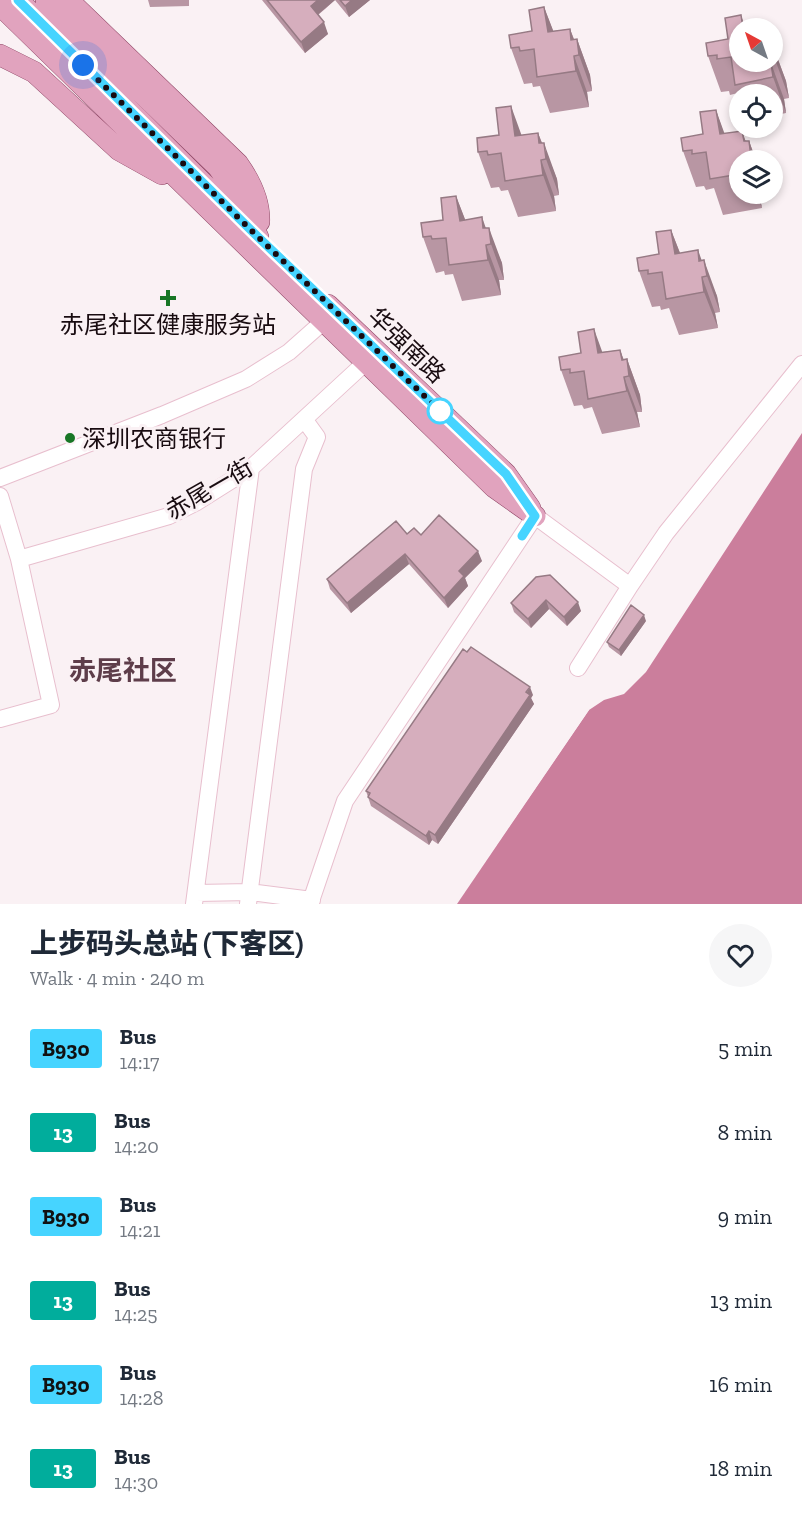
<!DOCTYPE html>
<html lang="en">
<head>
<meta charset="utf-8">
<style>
  :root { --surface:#fff; --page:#f6f6f7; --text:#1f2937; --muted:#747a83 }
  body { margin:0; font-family:"Zilla Slab","Noto Sans SC",serif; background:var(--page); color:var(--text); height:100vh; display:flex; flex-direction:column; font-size:22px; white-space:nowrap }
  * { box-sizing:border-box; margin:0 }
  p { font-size:20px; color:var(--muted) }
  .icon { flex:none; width:33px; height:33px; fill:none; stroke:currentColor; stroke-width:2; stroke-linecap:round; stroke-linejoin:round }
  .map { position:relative; height:904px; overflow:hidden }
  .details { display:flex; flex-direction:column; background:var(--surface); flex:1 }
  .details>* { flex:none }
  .badge { padding:0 12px; border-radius:4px; font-size:21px; line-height:39px }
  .needle { width:39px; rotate:320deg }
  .tools { position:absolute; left:729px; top:18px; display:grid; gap:12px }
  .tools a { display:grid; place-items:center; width:54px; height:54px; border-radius:50%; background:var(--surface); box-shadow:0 3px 9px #0003; font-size:30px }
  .you { position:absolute; width:30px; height:30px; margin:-15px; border:4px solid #fff; border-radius:50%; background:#1a73e8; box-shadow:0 0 0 9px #1a73e833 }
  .map>.badge { position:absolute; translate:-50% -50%; box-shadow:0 0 0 3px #fff }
  .round { display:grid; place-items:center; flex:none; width:63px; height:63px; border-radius:32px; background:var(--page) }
  .headline { display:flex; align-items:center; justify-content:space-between; height:102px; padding:0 30px }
  h1 { font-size:28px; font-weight:800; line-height:45px }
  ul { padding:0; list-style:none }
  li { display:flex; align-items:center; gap:18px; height:84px; padding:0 30px }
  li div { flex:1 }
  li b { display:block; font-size:22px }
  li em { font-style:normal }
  li .badge { min-width:66px; font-weight:700; text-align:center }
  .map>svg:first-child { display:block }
  .water { fill:#cb7e9c }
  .pier { fill:#faf1f4 }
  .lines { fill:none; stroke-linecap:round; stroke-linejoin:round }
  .minor-casing { stroke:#e8bfce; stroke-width:18 }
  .major-casing { stroke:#8e4665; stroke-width:22 }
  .minor { stroke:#fff; stroke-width:16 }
  .major { stroke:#e1a3be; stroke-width:21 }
  .wall { fill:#b896a3 }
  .shaded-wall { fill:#967a84 }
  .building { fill:#d6aebd; stroke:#967a84; stroke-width:1.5 }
  .line-casing { stroke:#fff; stroke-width:14 }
  .line { stroke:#46d4ff; stroke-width:9 }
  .walk { stroke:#190c11; stroke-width:6; stroke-dasharray:0 10.8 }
  .poi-dot { fill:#187625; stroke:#faf1f4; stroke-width:2 }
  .stop-dot { fill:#fff; stroke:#46d4ff; stroke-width:3 }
  .labels { text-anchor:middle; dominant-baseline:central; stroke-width:6; stroke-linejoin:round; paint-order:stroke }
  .poi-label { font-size:24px; fill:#190c11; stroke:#faf1f4 }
  .street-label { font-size:24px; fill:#190c11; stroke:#faf1f4 }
  .quarter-label { font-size:27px; font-weight:bold; fill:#5e3d4a; stroke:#faf1f4 }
</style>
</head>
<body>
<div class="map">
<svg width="802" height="904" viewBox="0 0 802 904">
  <rect width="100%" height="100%" fill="#faf1f4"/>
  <!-- water -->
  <path class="water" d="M802 433V904H456L589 710 604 700 624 694 646 672Z"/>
  <!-- pier -->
  <path class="pier" d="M586 708 589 710 457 904H453Z"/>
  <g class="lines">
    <defs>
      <path id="minor" d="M0 478 162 415 246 379 289 352 324 321
        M0 496 19 559 51 705 0 719
        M19 559 169 516 197 502 251 468 366 362
        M578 668 630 586 666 533 802 364
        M196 893 250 892 312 900
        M194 904 251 468
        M248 904 304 469 317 437 304 419
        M310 904 345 801 535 516 630 586"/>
      <path id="major" d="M18 0 226 206
        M46 0 218 167 237 194 258 237
        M68 0 238 164C250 181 260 200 259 222
        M0 5 494 487 535 516
        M0 55 34 72 119 150 162 174
        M328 305 506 474 530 508"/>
    </defs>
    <!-- minor casing -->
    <use href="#minor" class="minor-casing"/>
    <!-- major casing -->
    <use href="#major" class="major-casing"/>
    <!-- minor -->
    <use href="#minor" class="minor"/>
    <!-- major -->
    <use href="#major" class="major"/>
  </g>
  <!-- wall -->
  <path class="wall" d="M148 0H189V6L150 7Z
    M262 0H370L349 17 335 0 325 9 318 15 328 34 305 53Z
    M544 7 553 31 570 29 574 39H577L590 75 592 91 587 92 589 107 550 113 540 86 533 87 532 83 524 84 511 48 532 31Z
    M741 15 745 28H740V62L773 46 786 81 789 98 784 99 786 113 772 116V94H740V96L738 93 730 95 729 91 721 92 708 56 728 39Z
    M716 110 724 134 746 141H749L756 160H740V194H759L762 208 723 215 714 188 706 190 704 186 696 187 683 151 703 134Z
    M538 133 557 179 559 195 554 196 556 211 518 217 508 190 501 191 499 187 491 188 478 152 522 135Z
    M456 196 465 220 486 228 502 263 504 280H499L501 295 462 301 453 274 445 275 444 271 436 273 423 237 443 220Z
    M671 230 680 253 701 261 717 296 720 312 715 313 718 328 679 335 669 308 661 310 660 306 652 307 639 271 659 254Z
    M620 350 624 360 627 359 640 395 642 412H637L640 427 602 434 592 407 584 409 582 405 574 406 561 370 602 352Z
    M407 534 421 535 482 561 465 578 468 586 448 608 409 564 351 613 330 589 327 579Z
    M536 577 581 611 567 626 549 609 531 628 514 612 511 603Z
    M646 621 621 656 609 647 607 642Z
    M533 695 531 698 534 704 438 844 432 840 429 845 371 806 366 791Z"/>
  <!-- shaded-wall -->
  <path class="shaded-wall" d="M318 0H335L315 17 311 6Z
    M352 0H370L349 17 345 6Z
    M544 7 558 43 548 32Z
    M741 15 745 28H743Z
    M324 22 328 34 305 53 301 42Z
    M570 29 578 51 577 39 590 75 592 91 579 55 571 40Z
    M773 46 786 81 789 98 776 62Z
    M574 56 587 92 589 107 576 71Z
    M771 63 784 99 786 113 773 77Z
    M511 106 524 142 515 136Z
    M716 110 729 146 720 134Z
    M742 131 751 156 749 141 756 160H753L744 141Z
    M538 133 546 154 544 143 557 179 559 195 546 159 539 143Z
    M541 160 554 196 556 211 543 175Z
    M756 194H759L762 208Z
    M456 196 470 232 460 221Z
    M482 217 490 240 489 228 502 263 504 280 491 244 483 228Z
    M671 230 685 266 675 254Z
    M486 245 499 280 501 295 488 260Z
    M698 250 707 275 704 260 717 296 720 312 707 276 699 261Z
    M702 277 715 313 718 328 704 292Z
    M594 329 607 365 598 353Z
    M620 350 629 375 627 359 640 395 642 412 629 376 622 360Z
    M624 377 637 412 640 427 627 391Z
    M478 551 482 561 465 578 468 586 448 608 444 598 459 571Z
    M405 554 409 564 351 613 347 603Z
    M546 600 549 609 531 628 528 619Z
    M578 602 581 611 567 626 564 617Z
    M644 615 646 621 621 656 619 650Z
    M530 687 533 695 531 698 534 704 438 844 435 835Z
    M429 831 432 840 429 845 426 836Z"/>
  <!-- building -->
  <path class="building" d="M267 0H318L311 6 324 22 301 42Z
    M340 0H352L345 6Z
    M544 7 548 32 570 29 571 40 577 39 579 55 574 56 576 71 537 77 534 49 520 51 519 47 511 48 509 35 532 31 529 10Z
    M741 15 743 28H740V62H772V46H773L776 62 771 63 773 77 735 85 731 57 717 59V55L708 56 706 43 728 39 725 18Z
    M511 106 515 136 538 133 539 143H544L546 159 541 160 543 175 505 181 501 153 488 155 487 151 478 152 477 138 499 135 496 108Z
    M716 110 720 134 742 131 744 141H749L751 157 746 158 747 160H740V174L710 179 706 152 692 154V150L683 151 681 138 703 134 700 112Z
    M456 196 460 221 482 217 483 228H489L491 244 486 245 488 260 449 265 446 238 432 239 431 236 423 237 421 223 443 220 441 198Z
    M671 230 675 254 698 250 699 261 704 260 707 276 702 277 704 292 666 299 662 272 648 274V270L639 271 637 258 659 254 656 232Z
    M594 329 598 353 620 350 622 360 627 359 629 376 624 377 627 391 588 399 584 371 570 373V369L561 370 559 357 581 353 578 332Z
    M439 515 478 551 459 571 464 576 444 598 405 554 347 603 327 579 396 521 407 534 414 528 421 535Z
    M550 575 578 602 564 617 546 600 528 619 511 603 536 577Z
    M631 605 644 615 619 650 607 642Z
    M471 647 530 687 526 692 530 695 435 835 429 831 426 836 368 797 370 793 366 791 463 649 467 652Z"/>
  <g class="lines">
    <defs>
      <path id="line" d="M18 0 258 237 506 474 535 516 522 536"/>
    </defs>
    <!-- line casing -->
    <use href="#line" class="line-casing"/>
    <!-- line -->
    <use href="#line" class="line"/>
    <!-- walk -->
    <path class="walk" d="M83 65 258 237 440 411"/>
  </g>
  <!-- markers -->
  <g class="poi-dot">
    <path d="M165 289h6v6h6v6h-6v6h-6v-6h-6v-6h6z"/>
    <circle cx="70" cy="438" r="6"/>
  </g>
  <circle class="stop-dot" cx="440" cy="411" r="12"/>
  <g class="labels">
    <!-- poi labels -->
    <g class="poi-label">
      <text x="168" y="324">赤尾社区健康服务站</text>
      <text x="82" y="438" text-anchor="start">深圳农商银行</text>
    </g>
    <!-- street labels -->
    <g class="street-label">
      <text transform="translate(407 345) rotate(44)">华强南路</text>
      <text transform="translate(209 489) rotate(-30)">赤尾一街</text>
    </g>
    <!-- quarter labels -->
    <g class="quarter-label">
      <text x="123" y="671">赤尾社区</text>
    </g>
  </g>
</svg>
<div class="tools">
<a><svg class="needle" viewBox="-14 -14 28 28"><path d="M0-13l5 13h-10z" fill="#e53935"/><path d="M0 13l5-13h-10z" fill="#747a83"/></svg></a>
<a><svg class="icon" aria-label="locate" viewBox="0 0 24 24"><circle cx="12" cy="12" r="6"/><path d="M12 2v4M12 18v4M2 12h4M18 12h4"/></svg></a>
<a><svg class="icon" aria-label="layers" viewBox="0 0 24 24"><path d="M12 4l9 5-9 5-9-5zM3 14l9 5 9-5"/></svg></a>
</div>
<div class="you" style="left:83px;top:65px"></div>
</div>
<section class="details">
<div class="headline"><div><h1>上步码头总站 (下客区)</h1><p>Walk · 4 min · 240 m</p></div><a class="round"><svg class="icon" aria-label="heart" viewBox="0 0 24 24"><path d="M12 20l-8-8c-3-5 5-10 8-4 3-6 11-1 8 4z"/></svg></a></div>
<ul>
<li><span class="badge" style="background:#46d4ff;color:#111">B930</span><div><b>Bus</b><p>14:17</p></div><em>5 min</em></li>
<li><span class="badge" style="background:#01ad9c;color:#fff">13</span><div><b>Bus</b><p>14:20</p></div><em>8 min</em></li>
<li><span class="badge" style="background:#46d4ff;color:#111">B930</span><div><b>Bus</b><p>14:21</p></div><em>9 min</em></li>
<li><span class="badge" style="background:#01ad9c;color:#fff">13</span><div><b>Bus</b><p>14:25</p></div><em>13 min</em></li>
<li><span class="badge" style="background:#46d4ff;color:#111">B930</span><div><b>Bus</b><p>14:28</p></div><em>16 min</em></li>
<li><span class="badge" style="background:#01ad9c;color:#fff">13</span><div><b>Bus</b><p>14:30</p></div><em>18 min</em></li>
</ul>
</section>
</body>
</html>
